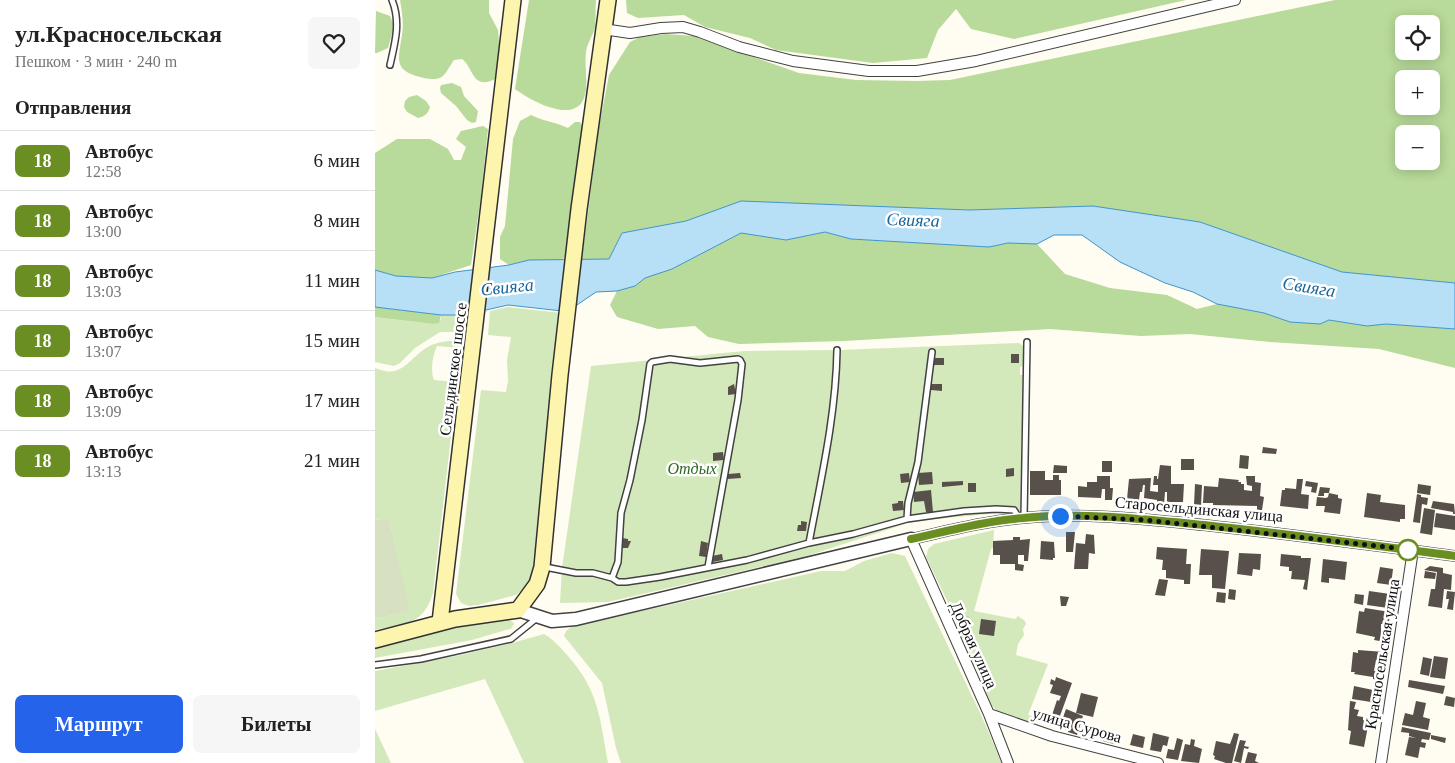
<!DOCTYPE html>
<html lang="ru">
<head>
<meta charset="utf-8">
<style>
  :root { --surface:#fff; --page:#f6f6f6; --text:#222; --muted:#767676; --line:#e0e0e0; --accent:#2563eb }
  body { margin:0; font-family:Georgia,serif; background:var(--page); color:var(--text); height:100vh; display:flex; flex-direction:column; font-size:19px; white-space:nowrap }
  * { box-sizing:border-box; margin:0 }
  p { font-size:16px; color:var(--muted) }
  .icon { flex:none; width:28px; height:28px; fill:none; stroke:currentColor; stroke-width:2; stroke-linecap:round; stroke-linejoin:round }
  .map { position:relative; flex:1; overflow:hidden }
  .drawer { display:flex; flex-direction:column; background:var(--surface); width:375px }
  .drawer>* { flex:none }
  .badge { padding:0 10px; border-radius:8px; font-size:18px; line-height:32px }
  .fabs { position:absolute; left:1020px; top:15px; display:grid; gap:10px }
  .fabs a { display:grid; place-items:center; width:45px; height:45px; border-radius:8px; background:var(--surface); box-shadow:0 2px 12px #0003; font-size:25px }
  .you { position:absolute; width:25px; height:25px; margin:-12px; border:4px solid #fff; border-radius:50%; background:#1a73e8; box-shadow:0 0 0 8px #1a73e833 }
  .map>.badge { position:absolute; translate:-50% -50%; box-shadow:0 0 0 2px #fff }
  h2 { padding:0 15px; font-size:19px; line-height:45px }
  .round { display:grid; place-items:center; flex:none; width:52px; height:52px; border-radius:8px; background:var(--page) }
  .overview { display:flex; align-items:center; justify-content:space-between; height:85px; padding:0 15px }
  h1 { font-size:24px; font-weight:700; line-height:38px }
  .action { display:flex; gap:10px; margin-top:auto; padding:10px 15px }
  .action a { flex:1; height:58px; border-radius:8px; background:var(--accent); color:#fff; font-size:20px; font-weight:700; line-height:58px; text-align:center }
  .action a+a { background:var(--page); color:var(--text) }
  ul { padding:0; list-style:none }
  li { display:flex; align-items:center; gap:15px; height:60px; padding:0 15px; border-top:1px solid var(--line) }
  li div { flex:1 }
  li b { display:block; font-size:19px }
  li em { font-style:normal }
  li .badge { min-width:55px; font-weight:700; text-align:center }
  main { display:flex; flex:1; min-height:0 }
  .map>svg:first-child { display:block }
  .green { fill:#d4e9bb }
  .forest { fill:#b8da9a; fill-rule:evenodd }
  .cemetery { fill:#d7e1c2 }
  .water { fill:#b7dff5; stroke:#3f95cb }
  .building { fill:#58504b }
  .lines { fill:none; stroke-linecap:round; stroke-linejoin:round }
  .service-casing { stroke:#424242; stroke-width:8 }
  .minor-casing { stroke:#424242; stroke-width:12 }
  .tertiary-casing { stroke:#424242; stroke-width:15 }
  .secondary-casing { stroke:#313131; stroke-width:18 }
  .service { stroke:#fff; stroke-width:5 }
  .minor { stroke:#fff; stroke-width:10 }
  .tertiary { stroke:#fff; stroke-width:12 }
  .secondary { stroke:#fdf4ae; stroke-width:15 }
  .line-casing { stroke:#fff; stroke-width:11 }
  .line { stroke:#6b8e23; stroke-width:8 }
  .walk { stroke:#0f0f0f; stroke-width:5; stroke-dasharray:0 9 }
  .stop-dot { fill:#fff; stroke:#6b8e23; stroke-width:2.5 }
  .labels { text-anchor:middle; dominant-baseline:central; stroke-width:5; stroke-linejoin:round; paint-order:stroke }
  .street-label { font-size:16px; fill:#0f0f0f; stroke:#fff }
  .park-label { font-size:16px; font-style:italic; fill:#2f6720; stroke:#fff }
  .water-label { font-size:18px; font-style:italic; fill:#1967a0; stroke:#fff }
</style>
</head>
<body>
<main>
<section class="drawer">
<div class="overview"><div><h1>ул.Красносельская</h1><p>Пешком · 3 мин · 240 m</p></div><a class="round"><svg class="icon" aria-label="heart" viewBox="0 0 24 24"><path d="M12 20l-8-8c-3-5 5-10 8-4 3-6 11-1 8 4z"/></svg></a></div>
<h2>Отправления</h2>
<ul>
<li><span class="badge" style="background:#6b8e23;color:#fff">18</span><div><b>Автобус</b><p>12:58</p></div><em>6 мин</em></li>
<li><span class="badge" style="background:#6b8e23;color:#fff">18</span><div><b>Автобус</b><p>13:00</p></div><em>8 мин</em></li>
<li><span class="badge" style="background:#6b8e23;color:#fff">18</span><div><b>Автобус</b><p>13:03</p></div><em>11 мин</em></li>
<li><span class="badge" style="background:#6b8e23;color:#fff">18</span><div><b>Автобус</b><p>13:07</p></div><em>15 мин</em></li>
<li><span class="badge" style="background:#6b8e23;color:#fff">18</span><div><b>Автобус</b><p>13:09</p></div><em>17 мин</em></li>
<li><span class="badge" style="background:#6b8e23;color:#fff">18</span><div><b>Автобус</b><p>13:13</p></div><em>21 мин</em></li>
</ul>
<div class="action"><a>Маршрут</a><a>Билеты</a></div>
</section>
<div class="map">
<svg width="1080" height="763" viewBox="0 0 1080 763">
  <rect width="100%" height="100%" fill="#fffcf1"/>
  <!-- green -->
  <path class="green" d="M133 307 187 313 159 568 154 583 141 595 103 605 94 606 86 603 81 594 106 390 131 392 133 381 132 360 136 337 113 335 115 311Z
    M66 315H89L87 332H65L40 348 25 363 19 366 0 362V317L58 324 66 319Z
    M74 341H86V348L62 346C58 355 55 370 59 380L81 382 82 384 58 593C48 626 30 623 0 630V619L34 611 14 518 0 520V368C25 378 30 364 48 350 56 344 64 342 74 341Z
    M644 343 648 346V366L645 367V375H648L645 511 539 521 432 556 233 602 185 603 187 568 216 366 369 351 464 350Z
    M619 530 618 548 616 549 599 611 640 619 643 616 650 621 651 624 648 629 649 635 643 644 641 655 673 664 653 715 660 717 657 725C644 720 623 716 615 703L583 630 578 613 551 557 553 549 559 544Z
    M517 553 530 556 607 717 627 763H246L241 748 227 683 189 636 191 631 196 627 446 571H470L489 561Z
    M131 618 138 622 139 624 136 629 131 630 97 640 0 658V649L101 622Z
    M169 634C178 639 185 647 192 655 224 690 225 719 233 763H149L110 679 0 711V671L81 656 137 643Z
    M0 729 16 763H0Z"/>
  <!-- forest -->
  <path class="forest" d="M25 0H114V13L123 30 124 42 123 71 120 79C97 91 98 66 87 59L79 60C69 74 70 82 49 78 18 71 23 61 27 35 29 23 27 12 25 0Z
    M154 0H221C220 9 221 18 220 27 218 36 212 43 211 52 209 65 214 86 209 98 199 125 155 100 140 89Z
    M251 0H811L639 39 596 29 581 9 563 30 552 58 498 63 401 50 375 38 330 27 309 15 263 18 252 13Z
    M960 0H1080V283L967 272 825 222 718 206 594 210 366 201 311 221 247 233 234 259H207L224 127 234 75 255 42 265 37 291 34 319 36 424 73 481 80 541 81 575 80ZM1029 24H1056V51H1029ZM1029 79H1056V106H1029ZM1029 134H1056V161H1029Z
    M1 11 15 16 19 26 13 48 2 53H0Z
    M77 83 86 87 89 96 103 111 101 122 97 123 92 120 81 106 66 93 65 88 66 85Z
    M42 95 51 101 55 107C53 114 50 116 43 118L32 112 29 107 30 101 34 97Z
    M156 115C168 121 180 122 193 128L200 122H205L208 128 190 258 183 260H154L134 265 125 259V237L130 226 138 139 145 121Z
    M108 126 113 129 106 196 96 265 57 278 21 276 0 270V153L22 139H55L73 149 79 160H86L91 147 81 139 86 131Z
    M450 232 476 239 614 247 633 243 662 244 690 274 735 288 792 295 822 309 842 304 889 313 915 322 945 324 954 320 992 326 1011 324 1080 329V368L1004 349 895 342 815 334 766 336 675 329 469 341 364 344 333 337 320 326 283 329 242 317 235 305 242 291 260 286 270 278 297 269 366 233 411 240Z
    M0 307 66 315 64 323 58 324 0 317Z
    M587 614 595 617C597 627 597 635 594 645L592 646 583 629 581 620 584 615Z"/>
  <!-- cemetery -->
  <path class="cemetery" d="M14 518 35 611 0 619V520Z"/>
  <!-- water -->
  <path class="water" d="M366 201 594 210 718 206 825 222 967 272 1080 283V329L1011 324 992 326 954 320 945 324 915 322 889 313 842 304 818 292 790 283 745 262 707 235H679L662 244 633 243 614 247 476 239 450 232 411 240 366 233 297 269 270 278 260 286 242 291 221 292 199 307 187 311 133 305 89 315H66L0 307V270L21 276 57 278 80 272 134 265 154 260 234 259 247 233 311 221Z"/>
  <!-- building -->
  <path class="building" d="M636 354H644V363H636Z
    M559 358H569V365H559Z
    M359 384 361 394 353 395V387Z
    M556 384H567V391L556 390Z
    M888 447 902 449 901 454 887 453Z
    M348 452 349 460 338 461V453Z
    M865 455 874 456 873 469 864 468Z
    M806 459H819V470H806Z
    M727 461H737V472H727Z
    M679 465 692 466V473H678Z
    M785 465 796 466V484H809L808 502H792V492H790L789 505H782V500L769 498 770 485H768L767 492H765L764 500 752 499 754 479 776 478 775 491 783 492V485H778L779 476H782V479H783Z
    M639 468V476L631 477V469Z
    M655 471H670V480H678V475H684V480H686V495H655Z
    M557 472 558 484 544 485 543 473Z
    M365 473 366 478 353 479V474Z
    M534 473 535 482 526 483 525 474Z
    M722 476H735V488H738L737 500H730V489H727L726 498 703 497V486L712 487V482H722Z
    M871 476H880V482L886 483 885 496 889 497 887 510H882V506L838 505V503H828L829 486 843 487 844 478 864 480 863 482H866V484H869V490L877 491V486L872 485Z
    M922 479H928L926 494 934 495 933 509 905 506 907 490H910V488L921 489Z
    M588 481V485L567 487V482Z
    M931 481 943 483 941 493 936 492 937 487 930 486Z
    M593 483H601V492H593Z
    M820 484 827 485 826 506 819 505Z
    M1043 484 1056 486 1055 495 1042 493Z
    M945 487 955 488 954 493H949V496H943Z
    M556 490 558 512H551L549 501 539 502 538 492Z
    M954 493 963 495V498L967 499 965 514 949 512 950 506H941L942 497 951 498 953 497Z
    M992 493 1006 495 1005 502 1030 505V519H1025V522L989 517Z
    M1042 494 1046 495V497L1053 498 1052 505 1047 504 1045 523 1038 522Z
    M523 501H528L529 510 518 511 517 504 523 503Z
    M1058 501 1079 504 1080 514H1078V512L1056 508Z
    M1049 508 1060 510 1057 535 1045 533Z
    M1061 513 1080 516V530L1059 527Z
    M426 521 432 522 431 531H422L423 525H426Z
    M691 532H700L698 552H691Z
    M711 534 719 535 720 554 714 553 713 569H699L701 543 710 544Z
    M638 537H645V540L655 539 653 561H649V555H643V564L649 565 648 571 640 570V564H625V555H618V541L638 540Z
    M247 538 253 539V541H256L253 548H247Z
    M326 541 333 543 331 557 324 556Z
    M666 541 679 542 680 558H678V560L665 559Z
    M782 547 812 549 811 564H816L815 584H809V580L791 578V570H787L788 560 781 559Z
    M826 549 854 551 850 589 837 588V575H824Z
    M864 553 886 554 885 570 878 569 877 576 862 574Z
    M347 554 348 560 338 562 337 556Z
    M906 554 926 556V558H936L932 590 928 589 930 580 916 579 917 571H914V567L905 566Z
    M948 559 972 562 970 580 954 578V583L946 582Z
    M1055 566 1068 568V573L1077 575 1076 590 1069 589 1067 608 1053 606 1056 589H1060L1062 572 1049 570Z
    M1005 567 1018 569 1016 585 1002 583Z
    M1050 571 1061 573 1060 579 1049 578Z
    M784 579 793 580 790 596 780 595Z
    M854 589 861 590 860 600 853 599Z
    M994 591 1015 594 1013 608 992 605Z
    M1072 591 1080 592 1078 610 1072 609 1074 599H1071Z
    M842 592 851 593 850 603 841 602Z
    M980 594 989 595 988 605 979 603Z
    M685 596 694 597 691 606H686Z
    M990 608 1015 612 1014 622 1008 621V624H1006V631H1012L1010 642 999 640 1000 637 981 633 984 611 989 612Z
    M606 619 621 621 619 636 604 634Z
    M983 650 1009 652 1008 661 1001 660 999 671 1006 672 1005 680 998 679V677L979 674 980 672H976L978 652 983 653Z
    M1059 656 1073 658 1070 679 1055 677Z
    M1048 657 1057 659 1054 676 1045 674Z
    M681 677 697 683 682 724 675 721 682 700 684 701 686 696 675 693 678 685 675 684 676 679 680 681Z
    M1034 680 1070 686 1068 694 1033 687Z
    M979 686 998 690 996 702 977 699Z
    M706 693 723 697 718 717 701 713Z
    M1071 696 1080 698 1079 707 1069 705Z
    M975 701 981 702 979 709 984 710 982 716 988 717V720L994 721 989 747 974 744 976 731 973 730Z
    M1041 701 1051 703 1048 717 1055 719 1053 730 1027 725 1030 713 1038 715Z
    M691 709 708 716 702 735 693 732 694 729 685 726Z
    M1027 727 1056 733 1054 740 1047 739 1046 742 1051 743 1050 748 1045 747 1043 758 1030 755 1034 737 1041 738 1034 736V733L1026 732Z
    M731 731 742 733 739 744 728 741Z
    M778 733 794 737 792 746 788 745 786 752 775 750Z
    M859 733 864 734 857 763H851L839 759 840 756 838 755 841 741 855 744Z
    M758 734 770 737 768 748 755 745Z
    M1056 735 1071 738 1070 743 1056 739Z
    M802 738 808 740 803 760 791 758 793 749 799 750Z
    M816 739 820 740 819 746 827 749 824 763 806 761 810 744 815 745Z
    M865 740 871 741 869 746 874 747 873 749 869 748 866 763 859 761Z
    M873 752 882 754 880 761 884 763H870Z"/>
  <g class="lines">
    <defs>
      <path id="service" d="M15 65C20 43 26 22 17 0
        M649 518 652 342
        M532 519 533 503 543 462 557 352
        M434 543C446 479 461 415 462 350
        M170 567 201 573H218L237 578 243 562 246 513 255 480 267 420 275 364 277 362 295 359 325 363 363 359 365 360 367 364 363 400 333 567
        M237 578 243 582H251L285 577 372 560 434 543 478 534 532 519 589 511 621 509 639 510 644 518
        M0 665 46 659 136 639 162 618"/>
      <path id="minor" d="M228 29 255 33 286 28 308 27 325 32 364 47 418 61 494 71H542L601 61 860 0
        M614 714 677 736 783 763
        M633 763 614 714 536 539C573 531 610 521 648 518 707 512 769 519 829 525 913 534 996 545 1080 556
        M1006 763 1038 550"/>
      <path id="tertiary" d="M143 610 177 621 201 619 536 539"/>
      <path id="secondary" d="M65 622 138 0
        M0 640 80 619 143 610 162 584 167 567 185 375 204 209 233 0"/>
    </defs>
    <!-- service casing -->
    <use href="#service" class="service-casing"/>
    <!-- minor casing -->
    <use href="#minor" class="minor-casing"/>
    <!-- tertiary casing -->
    <use href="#tertiary" class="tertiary-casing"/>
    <!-- secondary casing -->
    <use href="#secondary" class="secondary-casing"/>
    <!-- service -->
    <use href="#service" class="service"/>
    <!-- minor -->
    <use href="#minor" class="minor"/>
    <!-- tertiary -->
    <use href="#tertiary" class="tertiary"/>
    <!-- secondary -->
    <use href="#secondary" class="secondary"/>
  </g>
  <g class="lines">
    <defs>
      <path id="line" d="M536 539C573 531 610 521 648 518 707 512 769 519 829 525 913 534 996 545 1080 556"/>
    </defs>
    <!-- line casing -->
    <use href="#line" class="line-casing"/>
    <!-- line -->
    <use href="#line" class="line"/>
    <!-- walk -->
    <path class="walk" d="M685 516 771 520 1038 550H1033"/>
  </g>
  <!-- markers -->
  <circle class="stop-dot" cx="1033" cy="550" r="10"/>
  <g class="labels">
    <!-- street labels -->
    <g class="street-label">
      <text transform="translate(78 369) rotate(-83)">Сельдинское шоссе</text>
      <text transform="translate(824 509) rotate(5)">Старосельдинская улица</text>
      <text transform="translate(599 645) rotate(66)">Добрая улица</text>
      <text transform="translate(1007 654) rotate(-81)">Красносельская улица</text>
      <text transform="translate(702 725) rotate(16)">улица Сурова</text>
    </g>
    <!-- park labels -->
    <g class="park-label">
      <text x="317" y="468">Отдых</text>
    </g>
    <!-- water labels -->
    <g class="water-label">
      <text transform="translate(538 220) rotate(2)">Свияга</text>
      <text transform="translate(132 287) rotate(-6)">Свияга</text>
      <text transform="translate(934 287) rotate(9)">Свияга</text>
    </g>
  </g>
</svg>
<div class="fabs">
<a><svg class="icon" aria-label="locate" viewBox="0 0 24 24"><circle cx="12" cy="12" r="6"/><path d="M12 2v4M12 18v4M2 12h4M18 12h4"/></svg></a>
<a>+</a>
<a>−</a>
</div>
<div class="you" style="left:685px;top:516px"></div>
</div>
</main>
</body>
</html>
